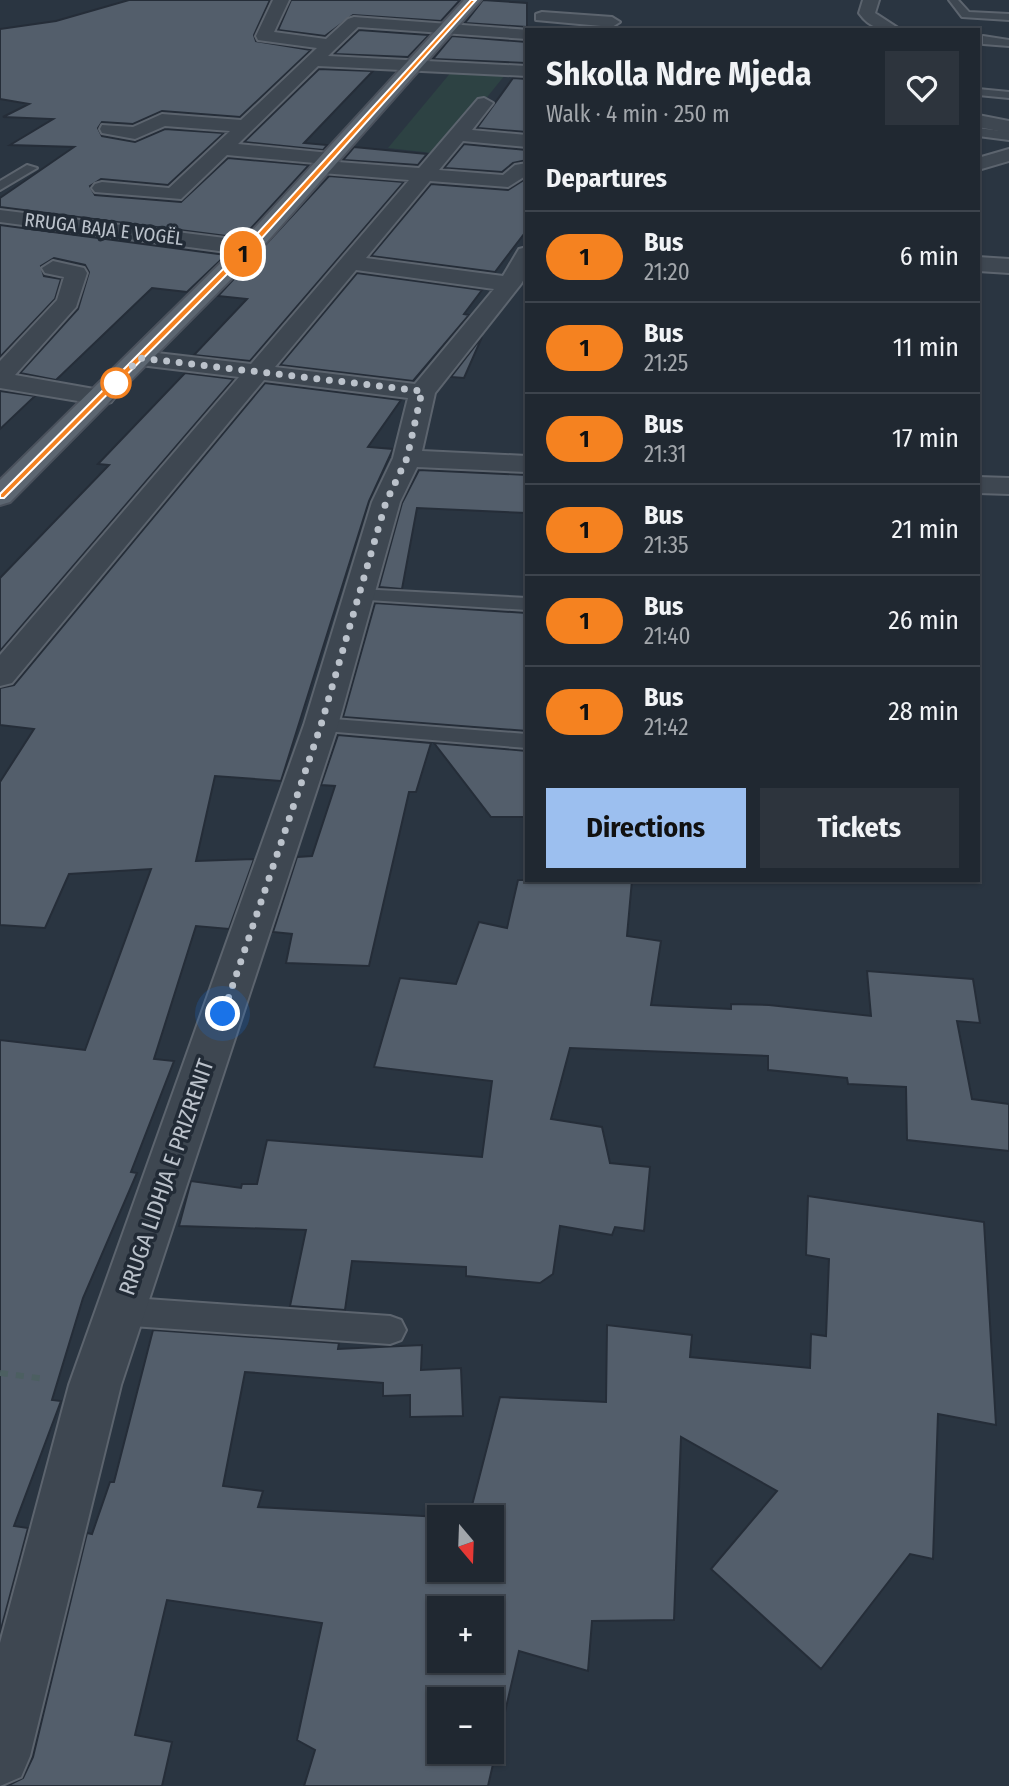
<!DOCTYPE html>
<html lang="en">
<head>
<meta charset="utf-8">
<style>
  :root { --surface:#202831; --page:#2d343d; --text:#f1f3f6; --muted:#a2a6ab; --line:#3d444d; --accent:#9cbfef }
  body { margin:0; font-family:"Fira Sans Condensed",sans-serif; background:var(--page); color:var(--text); height:100vh; display:flex; flex-direction:column; font-size:26px; white-space:nowrap }
  * { box-sizing:border-box; margin:0 }
  p { font-size:23px; color:var(--muted) }
  .icon { flex:none; width:38px; height:38px; fill:none; stroke:currentColor; stroke-width:2; stroke-linecap:round; stroke-linejoin:round }
  .map { position:relative; flex:1; overflow:hidden }
  .drawer { position:absolute; left:525px; top:28px; width:455px; height:854px; display:flex; flex-direction:column; background:var(--surface); border-radius:0px; box-shadow:0 2px 5px #0004,0 0 0 2px var(--line) }
  .drawer>* { flex:none }
  .badge { padding:0 14px; border-radius:23px; font-size:24px; line-height:46px }
  .needle { width:46px; rotate:161deg }
  .controls { position:absolute; left:427px; top:1505px; display:grid; gap:14px }
  .controls a { display:grid; place-items:center; width:77px; height:77px; border-radius:0px; background:var(--surface); box-shadow:0 2px 5px #0004,0 0 0 2px var(--line); font-size:35px }
  .you { position:absolute; width:35px; height:35px; margin:-18px; border:5px solid #fff; border-radius:50%; background:#1a73e8; box-shadow:0 0 0 10px #1a73e833 }
  .map>.badge { position:absolute; translate:-50% -50%; box-shadow:0 0 0 4px #fff }
  h2 { padding:0 21px; font-size:26px; line-height:63px }
  .round { display:grid; place-items:center; flex:none; width:74px; height:74px; border-radius:0px; background:var(--page) }
  .overview { display:flex; align-items:center; justify-content:space-between; height:119px; padding:0 21px }
  h1 { font-size:33px; font-weight:700; line-height:52px }
  .action { display:flex; gap:14px; margin-top:auto; padding:14px 21px }
  .action a { flex:1; height:80px; border-radius:0px; background:var(--accent); color:#111; font-size:28px; font-weight:700; line-height:80px; text-align:center }
  .action a+a { background:var(--page); color:var(--text) }
  ul { padding:0; list-style:none }
  li { display:flex; align-items:center; gap:21px; height:91px; padding:0 21px; border-top:2px solid var(--line) }
  li div { flex:1 }
  li b { display:block; font-size:26px }
  li em { font-style:normal }
  li .badge { min-width:77px; font-weight:700; text-align:center }
  .map>svg:first-child { display:block }
  .green { fill:#2d4243 }
  .building { fill:#535e6b; stroke:#252d38; stroke-width:2; fill-rule:evenodd }
  .lines { fill:none; stroke-linecap:round; stroke-linejoin:round }
  .lane-casing { stroke:#5c646e; stroke-width:4 }
  .street-casing { stroke:#5c646e; stroke-width:4 }
  .primary-casing { stroke:#4b525d; stroke-width:4 }
  .path { stroke:#4c5f61; stroke-width:6; stroke-dasharray:8 8; stroke-linecap:butt }
  .lane { fill:#3e4751; fill-rule:evenodd }
  .street { fill:#3e4751; fill-rule:evenodd }
  .primary { fill:#5c6671; fill-rule:evenodd }
  .line { fill:#f58220; stroke:#fff; stroke-width:2 }
  .walk { stroke:#bbc2cb; stroke-width:7; stroke-dasharray:0 12.6 }
  .stop-dot { fill:#fff; stroke:#f58220; stroke-width:3.5 }
  .labels { text-anchor:middle; dominant-baseline:central; stroke-width:7; stroke-linejoin:round; paint-order:stroke }
  .far-street-label { font-size:19px; fill:#bbc2cb; stroke:#222b36 }
  .street-label { font-size:23px; fill:#bbc2cb; stroke:#222b36 }
</style>
</head>
<body>
<div class="map">
<svg width="1009" height="1786" viewBox="0 0 1009 1786">
  <rect width="100%" height="100%" fill="#2a3541"/>
  <!-- green -->
  <path class="green" d="M452 71 505 75 441 154 388 148Z"/>
  <!-- building -->
  <path class="building" d="M129 0H270L254 35 256 41 311 50 240 117 162 111 133 124 102 122 98 128 102 136 135 142 165 129 224 133 168 185 101 179 90 186 95 195 181 202 228 158 309 165 242 238 0 207V198L74 147 10 145 53 119 3 117 29 104 0 99V29L56 21Z
    M291 0H460L441 21 353 15 325 36 278 30Z
    M483 0 527 3V27L465 23Z
    M359 30 429 35 408 57 334 54Z
    M452 36 527 42V63L433 59Z
    M319 69 373 71 304 143 327 145 323 150 244 142Z
    M513 78 527 79V132L477 128Z
    M464 144 527 150V160L513 163 502 172 444 168Z
    M354 147 427 154 418 165 343 160Z
    M329 176 404 182 250 361 194 355 247 299 218 296Z
    M527 178V230L495 272 371 256 431 184 508 190Z
    M0 225 226 255 187 292 152 288 56 380 20 373 78 309 89 272 85 265 54 258 41 266 44 276 61 279 55 299 0 357Z
    M357 273 482 290 464 314 469 315 413 381 280 365Z
    M482 337 464 378 451 377Z
    M185 373 234 379 0 651V578L109 465 98 464Z
    M265 383 401 400 368 447 393 449 369 501 281 781 215 776 196 861 254 859 229 929 196 926 154 1059 174 1061 131 1172 137 1173 83 1298 52 1400 61 1401 14 1526 28 1528 0 1633V1040L85 1050 151 869 69 874 45 928 0 925V782L34 729 0 725V688L14 685Z
    M0 391 35 396 0 429Z
    M419 470 527 475V513L417 508 402 589 379 587 402 503Z
    M375 603 527 613V731L343 717Z
    M338 735 431 743 416 792H409L369 966 286 963 292 934 273 932 297 857 312 856 335 786 321 785Z
    M434 743 527 751V817H491Z
    M518 880H632L627 936 661 941 651 1005 731 1009V1004L769 1005 871 1016 867 971 973 979 980 1023 957 1021 972 1099 1009 1104V1151L907 1140 906 1087 848 1084 847 1078 768 1070V1056L570 1048 551 1119 602 1127 610 1163 650 1167 644 1231 615 1227 612 1235 560 1226 553 1274 540 1283 466 1276V1267L352 1261 345 1310 290 1306 306 1230 179 1226 191 1181 241 1188 242 1184H257L267 1140 482 1157 492 1081 374 1067 400 978 456 984 479 922 507 928Z
    M808 1196 984 1222 996 1425 938 1414 933 1559 910 1554 821 1669 711 1569 777 1491 681 1437 674 1620 592 1621 588 1671 519 1651 488 1786H304L315 1750 297 1740 322 1623 167 1600 135 1735 172 1742 162 1786H7L23 1778 33 1757 87 1533 92 1534 110 1482H114L153 1330 339 1343 338 1349 422 1345 421 1370 461 1368 463 1416 410 1417V1395L383 1396V1383L245 1372 223 1486 263 1491 258 1507 441 1517 439 1570H492V1517H469L500 1397 606 1402 607 1325 692 1335 690 1357 810 1368 811 1334 826 1336 829 1259 806 1255ZM439 1608H492V1661H439ZM439 1699H492V1752H439Z"/>
  <g class="lines">
    <defs>
      <path id="lane" d="M949 0H958L969 12 1009 14V20L962 17Z
        M983 36 1009 40V46L983 44Z
        M978 89 1009 92V98L978 95Z
        M978 128 1009 132V140L978 136Z
        M27 165 37 168 0 190V181Z
        M359 589 527 598V610L352 599 349 595 352 591Z
        M321 718 527 734V748L313 730 310 725 313 720Z
        M118 1297 390 1316 401 1320 406 1330 401 1340 390 1344 118 1325 107 1321 102 1311 107 1301Z"/>
      <path id="street" d="M273 0H289L274 32 326 39 348 19 354 17 530 30H527V39L358 27 328 56 527 66V76L318 66 238 144 330 153 337 155 340 159 338 162 419 168 478 99 484 98 493 103 472 130 527 135V147L463 141 439 170 503 175 515 165 527 163V175L508 187 430 181 366 258 503 276 519 249 527 247V274L521 284 435 393 422 451 527 456V472L417 467 400 502 338 725 121 1385 30 1756 21 1777 0 1786V1643L69 1385 304 725 372 502 393 458 408 398 264 380 12 683 0 686V655L239 377 140 365 131 363 128 358 131 353 140 351 251 364 409 180 322 173 315 171 312 167 315 163 227 155 181 199 95 192 92 188 95 184 102 182 169 188 230 131 165 126 135 139 102 133 100 129 102 125 133 127 162 114 241 120 317 48 258 40 256 36ZM356 270 494 289 415 384 275 367Z
        M863 0H879L875 13 901 30C883 30 870 29 859 13Z
        M542 12 612 17 620 22 612 27 536 20V14Z
        M978 115 1009 121V133L978 127Z
        M1009 149V161L978 170V158Z
        M0 210 249 241 260 248 249 255 0 222Z
        M978 257 1009 259V273L978 271Z
        M53 261 84 268 87 273 76 307 15 375 111 392 115 397 111 402 102 405 0 388V361L57 300 64 277 45 273 42 268Z
        M978 477 1009 478V494L978 493Z"/>
      <path id="primary" d="M464 0H481L257 253 10 502 0 505V480L241 243Z"/>
    </defs>
    <!-- lane casing -->
    <use href="#lane" class="lane-casing"/>
    <!-- street casing -->
    <use href="#street" class="street-casing"/>
    <!-- primary casing -->
    <use href="#primary" class="primary-casing"/>
    <!-- path -->
    <path class="path" d="M0 1373 46 1379"/>
    <!-- lane -->
    <use href="#lane" class="lane"/>
    <!-- street -->
    <use href="#street" class="street"/>
    <!-- primary -->
    <use href="#primary" class="primary"/>
  </g>
  <!-- line -->
  <path class="line" d="M471 0H476L252 249 4 498H0V494L246 246Z"/>
  <g class="lines">
    <!-- walk -->
    <path class="walk" d="M116 383 111 388 140 358 422 391 407 458 386 502 321 725 223 1014"/>
  </g>
  <!-- markers -->
  <circle class="stop-dot" cx="116" cy="383" r="14"/>
  <g class="labels">
    <!-- far-street labels -->
    <g class="far-street-label">
      <text transform="translate(104 229) rotate(7)">RRUGA BAJA E VOGËL</text>
    </g>
    <!-- street labels -->
    <g class="street-label">
      <text transform="translate(166 1177) rotate(-71)">RRUGA LIDHJA E PRIZRENIT</text>
    </g>
  </g>
</svg>
<div class="controls">
<a><svg class="needle" viewBox="-14 -14 28 28"><path d="M0-13l5 13h-10z" fill="#e53935"/><path d="M0 13l5-13h-10z" fill="#a2a6ab"/></svg></a>
<a>+</a>
<a>−</a>
</div>
<div class="you" style="left:223px;top:1014px"></div>
<b class="badge" style="left:243px;top:254px;background:#f58220;color:#111">1</b>
<section class="drawer">
<div class="overview"><div><h1>Shkolla Ndre Mjeda</h1><p>Walk · 4 min · 250 m</p></div><a class="round"><svg class="icon" aria-label="heart" viewBox="0 0 24 24"><path d="M12 20l-8-8c-3-5 5-10 8-4 3-6 11-1 8 4z"/></svg></a></div>
<h2>Departures</h2>
<ul>
<li><span class="badge" style="background:#f58220;color:#111">1</span><div><b>Bus</b><p>21:20</p></div><em>6 min</em></li>
<li><span class="badge" style="background:#f58220;color:#111">1</span><div><b>Bus</b><p>21:25</p></div><em>11 min</em></li>
<li><span class="badge" style="background:#f58220;color:#111">1</span><div><b>Bus</b><p>21:31</p></div><em>17 min</em></li>
<li><span class="badge" style="background:#f58220;color:#111">1</span><div><b>Bus</b><p>21:35</p></div><em>21 min</em></li>
<li><span class="badge" style="background:#f58220;color:#111">1</span><div><b>Bus</b><p>21:40</p></div><em>26 min</em></li>
<li><span class="badge" style="background:#f58220;color:#111">1</span><div><b>Bus</b><p>21:42</p></div><em>28 min</em></li>
</ul>
<div class="action"><a>Directions</a><a>Tickets</a></div>
</section>
</div>
</body>
</html>
